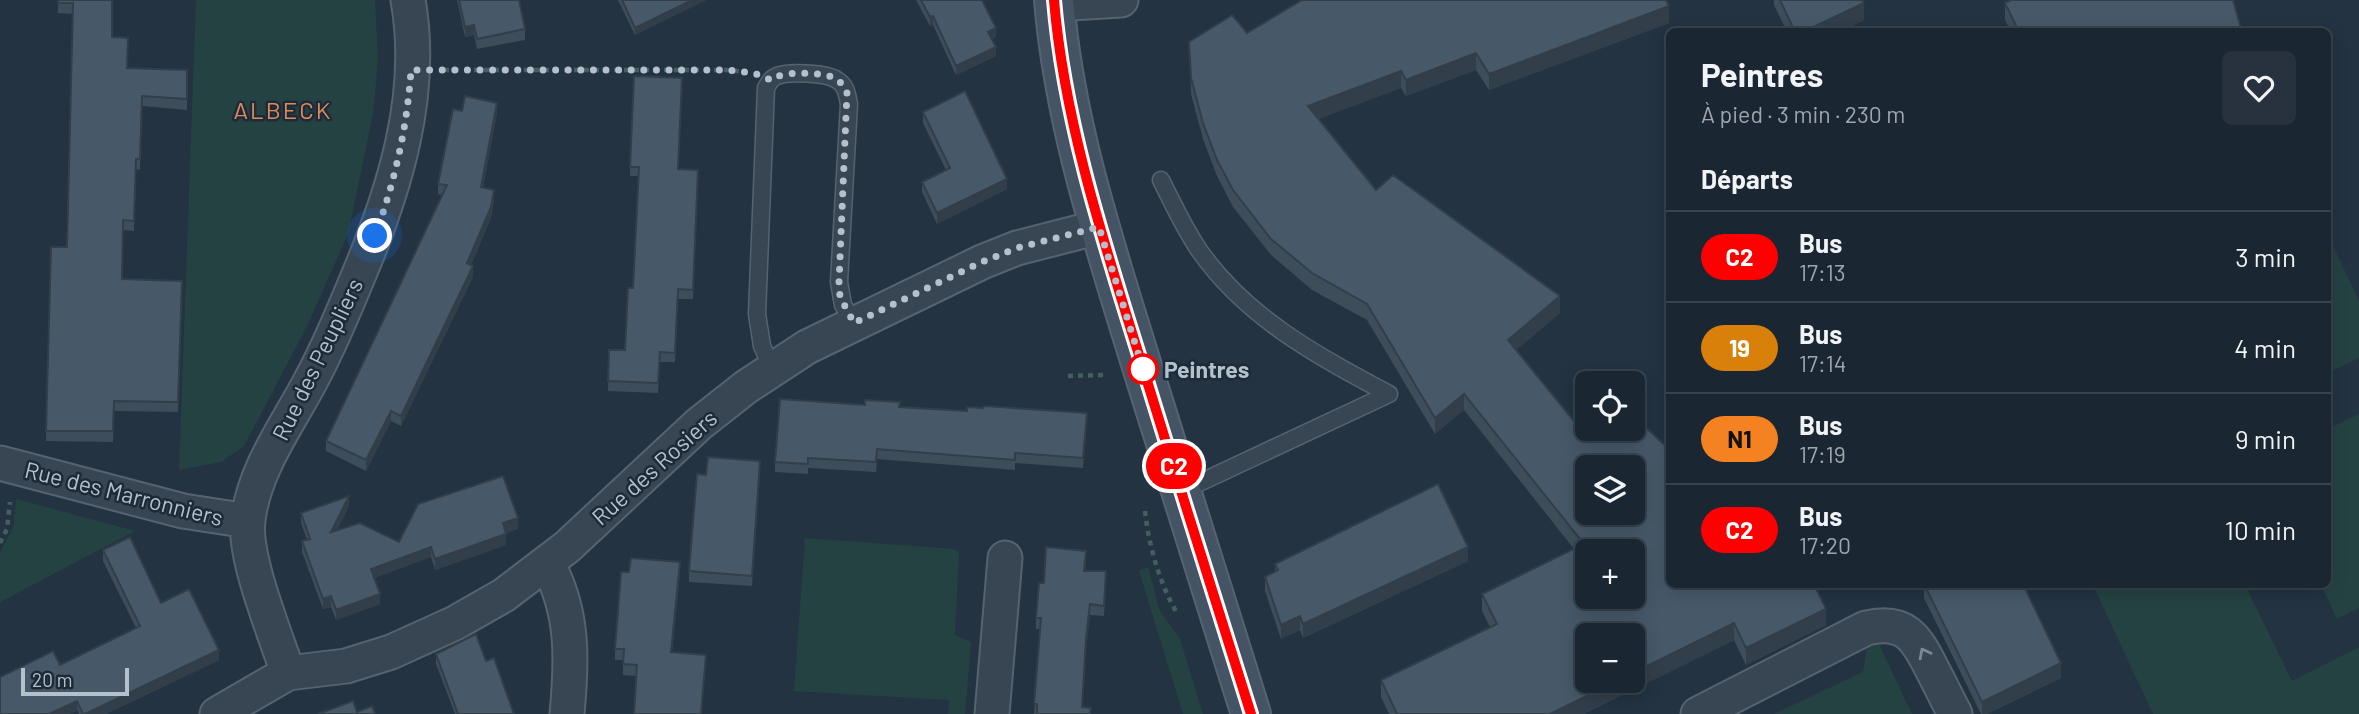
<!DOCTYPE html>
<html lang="fr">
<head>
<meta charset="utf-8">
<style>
  :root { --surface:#1a2632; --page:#27323e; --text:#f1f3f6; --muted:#9fa5ac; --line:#38434d }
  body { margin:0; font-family:Barlow,sans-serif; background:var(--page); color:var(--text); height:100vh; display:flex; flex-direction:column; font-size:26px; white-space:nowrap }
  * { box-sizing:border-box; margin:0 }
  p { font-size:23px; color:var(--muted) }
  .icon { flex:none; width:38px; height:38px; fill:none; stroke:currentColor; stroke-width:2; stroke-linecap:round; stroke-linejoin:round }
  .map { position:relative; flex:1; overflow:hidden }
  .details { position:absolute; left:1666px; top:28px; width:665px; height:560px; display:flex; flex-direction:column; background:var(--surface); border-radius:10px; box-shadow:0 4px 18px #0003,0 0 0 2px var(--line) }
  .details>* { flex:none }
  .badge { padding:0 14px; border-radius:23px; font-size:24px; line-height:46px }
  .controls { position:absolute; left:1575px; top:371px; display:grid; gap:14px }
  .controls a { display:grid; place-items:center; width:70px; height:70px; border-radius:10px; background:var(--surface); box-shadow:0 4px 18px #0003,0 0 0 2px var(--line); font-size:35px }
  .scale { position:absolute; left:21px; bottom:18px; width:108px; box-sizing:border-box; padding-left:7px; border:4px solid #b4c0cc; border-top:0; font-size:19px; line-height:24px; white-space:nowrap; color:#b4c0cc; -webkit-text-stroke:5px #1d2a37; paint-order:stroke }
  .you { position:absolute; width:35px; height:35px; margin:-18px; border:5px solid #fff; border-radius:50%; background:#1a73e8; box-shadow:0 0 0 10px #1a73e833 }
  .map>.badge { position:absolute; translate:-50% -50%; box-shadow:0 0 0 4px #fff }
  h2 { padding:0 35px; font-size:26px; line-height:63px }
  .round { display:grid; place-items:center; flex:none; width:74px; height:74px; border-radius:10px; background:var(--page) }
  .overview { display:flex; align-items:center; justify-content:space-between; height:119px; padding:0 35px }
  h1 { font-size:33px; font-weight:700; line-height:52px }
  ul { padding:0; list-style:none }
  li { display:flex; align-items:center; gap:21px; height:91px; padding:0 35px; border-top:2px solid var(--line) }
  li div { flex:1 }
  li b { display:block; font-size:26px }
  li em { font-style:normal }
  li .badge { min-width:77px; font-weight:700; text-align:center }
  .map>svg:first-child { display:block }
  .green { fill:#254243 }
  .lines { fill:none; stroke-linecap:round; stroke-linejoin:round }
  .lane-casing { stroke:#56636f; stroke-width:19 }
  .street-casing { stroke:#56636f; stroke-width:37 }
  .secondary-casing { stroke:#56636f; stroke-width:42 }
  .path { stroke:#445f60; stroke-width:4.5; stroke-dasharray:5 5; stroke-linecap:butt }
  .lane { stroke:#384552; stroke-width:16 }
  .street { stroke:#384552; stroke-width:33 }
  .secondary { stroke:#455465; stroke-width:38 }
  .wall { fill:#3d4d5a }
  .shaded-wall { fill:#323e4a }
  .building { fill:#475969; stroke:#323e4a; stroke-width:2; fill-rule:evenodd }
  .oneway { stroke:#7c8995 }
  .line-casing { stroke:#fff; stroke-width:16 }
  .line { stroke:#fe0000; stroke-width:10 }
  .walk { stroke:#b4c0cc; stroke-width:7; stroke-dasharray:0 12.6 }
  .stop-dot { fill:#fff; stroke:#fe0000; stroke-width:3.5 }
  .labels { text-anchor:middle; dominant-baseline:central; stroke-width:5; stroke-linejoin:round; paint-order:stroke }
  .street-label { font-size:23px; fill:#b4c0cc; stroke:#1d2a37 }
  .stop-label { font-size:23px; font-weight:bold; fill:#b4c0cc; stroke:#1d2a37; text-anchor:start }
  .neighbourhood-label { font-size:24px; letter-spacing:2px; fill:#de8a5d; stroke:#1d2a37 }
</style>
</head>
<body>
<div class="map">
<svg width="2359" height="714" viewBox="0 0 2359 714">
  <rect width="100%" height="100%" fill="#233342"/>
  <!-- green -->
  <path class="green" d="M196 0H375L378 59 373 114 348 234 307 326 244 446 221 462 179 470Z
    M2328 235 2359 301V358L2328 373Z
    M2359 414V608L2337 619 2321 585 2328 584V429Z
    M16 499 135 531 0 602V552L14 526Z
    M805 538 953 549 959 552 955 635 971 642 965 714H948L949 700 794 691Z
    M1148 567 1159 609 1180 639 1203 714H1183L1139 571Z
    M2093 585H2245L2292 681 2359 647V714H2153Z
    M1876 638 1912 714H1774L1863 672 1868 641Z"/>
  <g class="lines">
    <defs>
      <path id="lane" d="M1161 180C1173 204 1184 228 1199 250 1246 318 1318 356 1389 394L1182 491
        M772 369 762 346 757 314 766 88C769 83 771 78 777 76 788 71 827 73 837 80 846 85 847 94 849 104L839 282 843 305 854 323"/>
      <path id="street" d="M1054 4 1121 0
        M0 463 183 511 248 521
        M547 563C574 612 572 660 567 714
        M288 673C276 636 243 557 248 520 254 469 288 424 311 380 329 347 343 313 357 279 394 192 425 95 408 0
        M217 714 288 673 346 666 391 652 455 623 504 595 567 547 699 424 746 387 807 347 982 262 1017 248 1099 227
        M992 714 1005 558
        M1698 714 1866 628C1905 619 1916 637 1932 669 1940 684 1947 699 1955 714"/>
      <path id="secondary" d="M1054 0C1064 123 1104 243 1140 360 1177 478 1214 596 1251 714"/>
    </defs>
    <!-- lane casing -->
    <use href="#lane" class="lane-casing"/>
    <!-- street casing -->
    <use href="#street" class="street-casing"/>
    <!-- secondary casing -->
    <use href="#secondary" class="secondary-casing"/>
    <!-- path -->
    <path class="path" d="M444 70H727L747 72
      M1068 376 1105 375
      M1145 511C1149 548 1160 584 1178 615
      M0 543 7 529 10 502"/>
    <!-- lane -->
    <use href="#lane" class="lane"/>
    <!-- street -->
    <use href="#street" class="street"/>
    <!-- secondary -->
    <use href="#secondary" class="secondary"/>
  </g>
  <!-- wall -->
  <path class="wall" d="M58 0H112V37L127 68 187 70V110L142 106 140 170 136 169 134 231 123 230 122 279 182 281 178 412 114 411 113 442 46 441 51 247H67L73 14 58 13Z
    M457 0H519L525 29V40L477 49 474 35 465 37Z
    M618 0H706L635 35Z
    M916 0H982L996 37 992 39 996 56 956 75 933 25 930 26Z
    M1774 0H1862L1864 20 1840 32H1787L1774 5Z
    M2005 3 2242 32H2011L2005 20Z
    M1669 23 1489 90 1476 70 1406 96 1401 88 1318 119 1376 190 1560 313 1516 350 1591 442 1615 437 1826 625 1746 665 1734 640 1584 714H1389L1381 697V680L1490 627 1482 611V594L1574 549 1464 410 1435 434 1367 320 1312 290 1271 255 1233 207 1217 176 1203 139 1191 94 1189 42 1247 33Z
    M462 111 497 113 483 188 494 200 491 218 471 265 473 277 401 426 391 421 366 471 326 451V441L443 195 438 194V184Z
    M923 112 1007 189 937 224 922 192V182L946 170 923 123Z
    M630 167 698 170 693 299H678L675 362H660L658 393 608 391 609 350H625L633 288 638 176H630Z
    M900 407 1087 422 1083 468 1015 463V470L877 459 876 472 808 468V474L775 472V462Z
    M760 471 752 586 689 582V571L706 475Z
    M349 506 337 530 399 542 518 529 506 533V545L435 570 431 557 374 578 380 604 336 620 331 607 323 609 302 552V541L307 540 301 523V513Z
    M103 550 161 603 219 660 106 714H79L60 665 136 628 103 561Z
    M1086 561 1085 571 1106 582 1104 616 1090 615 1086 649 1082 707 1091 714H1034L1040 629H1036V618L1044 583Z
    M1468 561 1303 638 1300 630 1281 639 1265 591V577L1275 572V564Z
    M680 573 672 652 706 665 636 676 623 675V660H615V649Z
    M1924 584 2061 678 1987 714H1981L1924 598Z
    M436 654 486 661 514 714H455L436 664Z"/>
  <!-- shaded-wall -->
  <path class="shaded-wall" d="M692 0H706L635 35V28Z
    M1864 3V20L1840 32H1803Z
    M1669 6V23L1489 90V74Z
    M933 16V25L930 26V17Z
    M474 25V35L465 37V27Z
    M996 28V37L988 41V32Z
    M996 47V56L956 75V66Z
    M1476 53V70L1406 96V80Z
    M1401 71V88L1308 123V106Z
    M497 103V113L481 198V187Z
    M1007 179V189L937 224V213Z
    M494 190V200L491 218 467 274V263Z
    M473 266V277L401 426V416Z
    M1560 296V313L1508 357V340Z
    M1464 394V410L1435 434V418Z
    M391 411V421L366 471V460Z
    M760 461V471L752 586V576Z
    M349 496V506L331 543V532Z
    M518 518V529L503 534V523Z
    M506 534V545L435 570V559Z
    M431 547V557L371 579V569Z
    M1468 547V561L1303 638V624Z
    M680 562V573L671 663V652Z
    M380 594V604L336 620V610Z
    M331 596V607L323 609V599Z
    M1090 604V615L1086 649 1082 714 1086 639Z
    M1826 609V625L1746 665V648Z
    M1300 616V630L1281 639V625Z
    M1734 623V640L1584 714H1550L1617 681H1633V673Z
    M219 650V660L106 714H85Z
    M706 655 702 714H701Z
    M2061 663V678L1987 714H1982V702Z
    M77 701V711L70 714H49Z"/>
  <!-- building -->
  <path class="building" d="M58 0H112V37L128 38 127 68 187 70V99L142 96 140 159H136L134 221 123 220 122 279 182 281 178 402 114 401 113 431H46L51 247H67L73 3H58Z
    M459 0H519L525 29 477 39 474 25 465 27Z
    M622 0H692L635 28Z
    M921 0H982L996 28 988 32 996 47 956 66 933 16 930 17Z
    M1302 0H1666L1669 6 1489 74 1476 53 1406 80 1401 71 1308 106 1376 190 1393 175 1560 296 1508 340 1591 442 1606 429 1615 437 1625 429H1633V423L1637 419 1670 450V584H1814L1826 609 1746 648 1734 623 1633 673V635H1587V681H1617L1550 714H1397L1381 680 1497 624 1482 594 1584 544 1464 394 1435 418 1367 304 1312 273 1271 239 1233 190 1217 160 1203 123 1191 78 1189 42 1232 15 1247 33ZM1587 467H1633V513H1587ZM1587 551H1633V597H1587Z
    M1780 0H1862L1864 3 1803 32H1795Z
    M2011 0H2233L2242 32H2019L2005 3Z
    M634 76 682 78 678 169 698 170 693 290 678 289 675 353 660 352 658 383 608 381 609 350H625L628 288H633L639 167H630Z
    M965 91 1007 179 937 213 922 182 950 168 923 112Z
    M465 96 497 103 481 187 494 190 491 207 467 263 473 266 401 416 391 411 366 460 326 441 447 185 438 184 453 109 462 111Z
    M780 399 865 405V400L881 401 900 402 899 407 967 411V407L983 408 984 406 1087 413 1083 458 1015 453V460L877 449 876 462 808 458V464L775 462Z
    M708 457 760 461 752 576 689 571 697 474 706 475Z
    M503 476 518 518 503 523 506 534 435 559 431 547 371 569 380 594 336 610 331 596 323 599 302 541 310 539 301 513 349 496 331 532 360 523 399 542 418 504Z
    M1438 484 1468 547 1303 624 1300 616 1281 625 1265 577 1278 570 1275 564Z
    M130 537 161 603 189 589 219 650 85 714H83L77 701 49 714H0V677L53 651 60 665 140 626 103 550Z
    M1046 547 1086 551 1084 571H1106L1104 606 1090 604 1086 639 1082 707 1091 708 1090 714H1037V704H1034L1041 618H1036L1039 583H1044Z
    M631 558 680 562 671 652 706 655 701 714H634L637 665 623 664 624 649H615L621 572H629Z
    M1924 584H2023L2061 663 1982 702Z
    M476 634 486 661 494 658 514 714H458L436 654Z
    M353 701 357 712 372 706 375 714H318Z"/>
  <!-- one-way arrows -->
  <defs><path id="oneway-chevron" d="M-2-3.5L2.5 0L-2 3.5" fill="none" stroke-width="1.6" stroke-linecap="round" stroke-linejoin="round" transform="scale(1.75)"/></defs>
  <use class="oneway" href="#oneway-chevron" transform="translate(1924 653) rotate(-117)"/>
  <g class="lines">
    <defs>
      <path id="line" d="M1054 0C1064 120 1103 240 1139 355 1176 475 1213 594 1251 714"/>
    </defs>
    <!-- line casing -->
    <use href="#line" class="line-casing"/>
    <!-- line -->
    <use href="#line" class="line"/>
    <!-- walk -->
    <path class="walk" d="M375 236C395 181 407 128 411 70H727L754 73 771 80C782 70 824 72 837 79 841 82 844 88 847 92L839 282 840 297 854 323 982 262 1017 248 1099 227 1143 369"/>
  </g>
  <!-- markers -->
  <circle class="stop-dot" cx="1143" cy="369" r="14"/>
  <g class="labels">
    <!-- street labels -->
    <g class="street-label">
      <text transform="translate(317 359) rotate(-64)">Rue des Peupliers</text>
      <text transform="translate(654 467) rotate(-42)">Rue des Rosiers</text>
      <text transform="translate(124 493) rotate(14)">Rue des Marronniers</text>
    </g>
    <!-- stop labels -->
    <g class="stop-label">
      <text x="1164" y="369">Peintres</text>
    </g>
    <!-- neighbourhood labels -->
    <g class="neighbourhood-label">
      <text x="283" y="109">ALBECK</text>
    </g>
  </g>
</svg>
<div class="controls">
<a><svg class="icon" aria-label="locate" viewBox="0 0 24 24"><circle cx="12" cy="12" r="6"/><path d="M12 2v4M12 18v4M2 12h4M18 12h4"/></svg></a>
<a><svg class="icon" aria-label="layers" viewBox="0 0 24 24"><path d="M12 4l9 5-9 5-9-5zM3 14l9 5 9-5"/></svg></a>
<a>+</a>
<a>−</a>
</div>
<div class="scale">20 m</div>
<div class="you" style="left:375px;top:236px"></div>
<b class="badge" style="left:1174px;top:466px;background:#fe0000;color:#fff">C2</b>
<section class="details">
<div class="overview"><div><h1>Peintres</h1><p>À pied · 3 min · 230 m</p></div><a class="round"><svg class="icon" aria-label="heart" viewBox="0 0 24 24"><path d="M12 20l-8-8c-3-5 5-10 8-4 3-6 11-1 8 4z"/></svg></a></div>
<h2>Départs</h2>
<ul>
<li><span class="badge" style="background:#fe0000;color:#fff">C2</span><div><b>Bus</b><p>17:13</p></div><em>3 min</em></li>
<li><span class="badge" style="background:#d9800a;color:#fff">19</span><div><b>Bus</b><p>17:14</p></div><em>4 min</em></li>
<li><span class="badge" style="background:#f58220;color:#111">N1</span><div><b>Bus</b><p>17:19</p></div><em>9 min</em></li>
<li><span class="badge" style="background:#fe0000;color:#fff">C2</span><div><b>Bus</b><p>17:20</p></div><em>10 min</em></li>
</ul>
</section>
</div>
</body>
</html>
